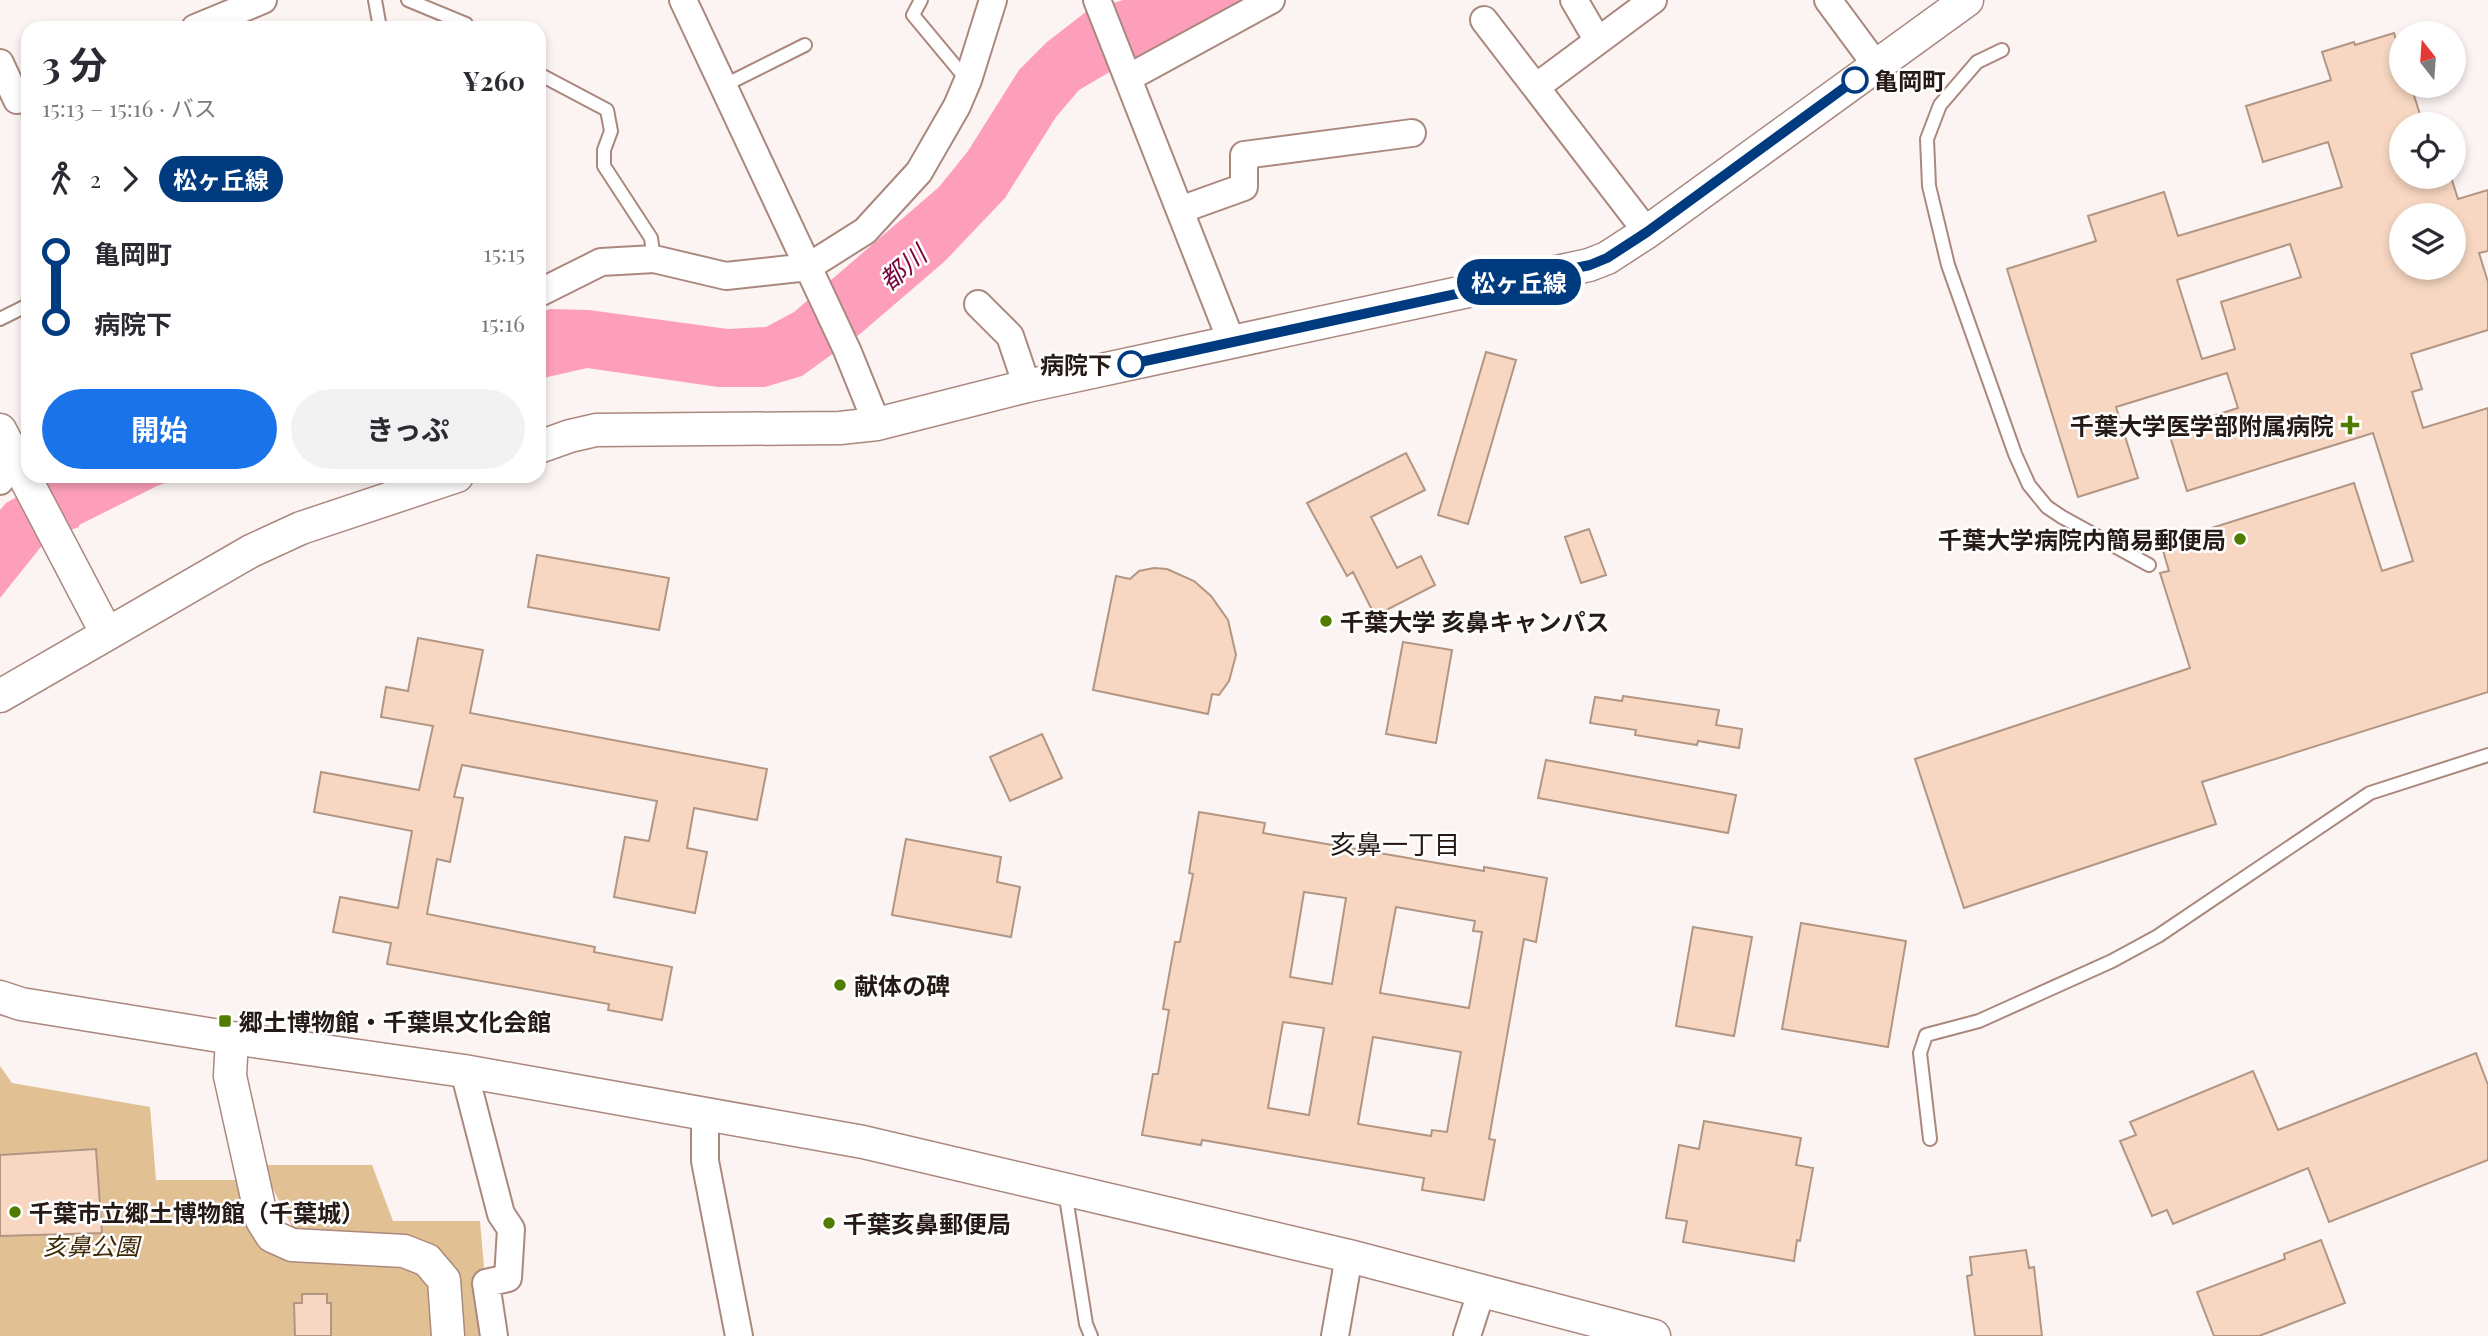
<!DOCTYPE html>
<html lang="ja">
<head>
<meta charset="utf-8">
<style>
  :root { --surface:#fff; --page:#f2f2f3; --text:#2b2b33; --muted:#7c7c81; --accent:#1a73e8 }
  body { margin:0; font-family:"Playfair Display","Noto Sans JP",serif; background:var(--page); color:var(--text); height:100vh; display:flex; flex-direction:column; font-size:26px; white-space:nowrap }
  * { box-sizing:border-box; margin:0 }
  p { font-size:23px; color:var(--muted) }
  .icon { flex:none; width:38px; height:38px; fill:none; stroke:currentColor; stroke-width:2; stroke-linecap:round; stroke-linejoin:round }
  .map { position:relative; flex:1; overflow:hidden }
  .sheet { position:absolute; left:21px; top:21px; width:525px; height:462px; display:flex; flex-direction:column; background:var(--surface); border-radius:21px; box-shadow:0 4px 10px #0003 }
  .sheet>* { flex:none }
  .badge { padding:0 14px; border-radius:23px; font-size:24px; line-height:46px }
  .needle { width:46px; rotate:343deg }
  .controls { position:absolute; left:2389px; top:21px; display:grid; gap:14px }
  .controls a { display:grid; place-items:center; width:77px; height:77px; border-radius:50%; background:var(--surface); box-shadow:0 4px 10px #0003; font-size:35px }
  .map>.badge { position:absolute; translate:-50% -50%; box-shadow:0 0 0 4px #fff }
  .legs { display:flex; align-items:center; gap:10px; height:77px; padding:0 21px; font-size:23px }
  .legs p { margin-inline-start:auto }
  .head { display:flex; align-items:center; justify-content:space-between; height:119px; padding:0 21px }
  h1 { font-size:38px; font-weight:700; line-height:52px }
  .button { display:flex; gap:14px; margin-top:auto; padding:14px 21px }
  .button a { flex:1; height:80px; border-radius:42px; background:var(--accent); color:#fff; font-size:28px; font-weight:700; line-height:80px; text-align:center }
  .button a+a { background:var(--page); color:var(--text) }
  ul { padding:0 21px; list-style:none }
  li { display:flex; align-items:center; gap:24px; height:70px; font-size:26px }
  li i { display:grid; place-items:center; width:10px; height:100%; margin:0 9px; background:currentColor }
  li i::after { content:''; width:18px; height:18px; margin:-9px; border:5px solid; border-radius:50%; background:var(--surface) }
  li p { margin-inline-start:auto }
  li:first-child i { background:linear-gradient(#0000 50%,currentColor 0) }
  li:last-child i { background:linear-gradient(currentColor 50%,#0000 0) }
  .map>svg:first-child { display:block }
  .green { fill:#e1c094 }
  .water { fill:#fd9fbb }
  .building { fill:#f7d7c1; stroke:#b29683; stroke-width:2; fill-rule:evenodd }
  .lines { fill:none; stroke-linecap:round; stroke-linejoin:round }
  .service-casing { stroke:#aa887e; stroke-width:16 }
  .minor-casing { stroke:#aa887e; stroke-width:30 }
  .tertiary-casing { stroke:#aa887e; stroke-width:35 }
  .service { stroke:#fff; stroke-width:12 }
  .minor { stroke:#fff; stroke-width:26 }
  .tertiary { stroke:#fff; stroke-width:32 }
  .line-1-casing { stroke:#fff; stroke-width:16 }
  .line-1 { stroke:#003b80; stroke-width:10 }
  .stop-1-dot { fill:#fff; stroke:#003b80; stroke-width:3.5 }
  .poi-dot { fill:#507c00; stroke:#fff; stroke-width:2.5 }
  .labels { text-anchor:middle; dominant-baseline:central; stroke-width:5; stroke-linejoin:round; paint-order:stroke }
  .stop-label { font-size:24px; font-weight:bold; fill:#261a16; stroke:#fff; text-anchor:start }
  .poi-label { font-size:24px; font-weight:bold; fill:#261a16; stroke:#fff; text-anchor:start }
  .park-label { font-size:24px; font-style:italic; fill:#3f2905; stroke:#fff }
  .water-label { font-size:26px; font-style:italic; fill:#78063c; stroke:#fff }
  .neighbourhood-label { font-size:26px; fill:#261a16; stroke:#fff }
</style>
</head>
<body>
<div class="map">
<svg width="2488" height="1336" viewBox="0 0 2488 1336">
  <rect width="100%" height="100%" fill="#fbf4f2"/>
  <!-- green -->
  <path class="green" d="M0 1066 12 1083 150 1107 156 1180H240L260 1244 276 1257 375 1262 401 1265 416 1271 433 1287 435 1336H0Z
    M261 1165H372L393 1221H480L490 1336H459L458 1290 387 1234 294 1231Z"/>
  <!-- water -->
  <path class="water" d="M1123 0H1253L1147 55 1113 70 1079 90 1056 117 1005 198 945 261 860 334 802 376 765 387H718L587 368 539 379V313L550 309 589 310 728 329 766 327 794 312 939 187 968 151 1019 70 1047 42 1087 11Z
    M54 476H185L157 486 79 525V527L48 538 0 598V510L6 503Z"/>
  <!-- building -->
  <path class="building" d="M2394 33 2401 55V86H2411L2423 124H2401V177H2451L2458 199 2488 190V251L2479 253 2488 282V330L2411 354 2422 389 2412 392 2423 428 2488 408V692L2202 782 2216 824 1964 908 1915 759 2190 668 2160 573 2169 571 2161 544 2354 483 2382 571 2413 561 2373 433 2187 491 2168 430 2238 408 2227 373 2116 407 2138 478 2078 497 2007 269 2096 241 2088 216 2164 192 2178 236 2342 187 2328 142 2263 162 2246 106 2331 80 2322 52 2354 42 2355 45ZM2401 215H2454V268H2401ZM2290 244 2301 277 2221 302 2235 349 2202 359 2177 280Z
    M1486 352 1516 360 1468 524 1438 515Z
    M1406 453 1425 490 1371 517 1397 568 1421 556 1435 585 1375 616 1353 572 1347 576 1307 503Z
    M1589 529 1606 575 1581 583 1565 537Z
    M537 555 669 578 659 630 528 607Z
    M1154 568 1167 569 1194 581 1211 596 1228 620 1236 655 1229 681 1219 695 1212 694 1208 714 1093 690 1116 576 1130 579 1139 571Z
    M418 638 483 650 470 713 767 769 757 820 694 808 687 848 707 852 695 913 614 897 625 837 649 841 657 801 462 765 454 797 463 798 450 862 437 859 427 914 595 947 594 952 672 967 662 1020 608 1010 609 1004 387 964 391 943 333 932 340 897 398 908 412 831 314 812 321 772 419 790 433 726 381 717 386 687 408 691Z
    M1403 642 1452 650 1436 743 1386 734Z
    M1623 696 1719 710 1716 725 1742 729 1739 748 1698 741 1697 745 1635 735 1636 730 1590 723 1595 697 1622 701Z
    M1042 734 1062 778 1010 801 990 757Z
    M1546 760 1736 795 1728 833 1538 798Z
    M1199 812 1265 823 1263 833 1484 871V867L1547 878 1536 942 1524 939 1489 1139 1495 1140 1484 1200 1422 1190 1424 1178 1202 1140 1201 1145 1142 1135 1153 1074H1158L1169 1010 1163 1009 1175 942H1180L1193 874 1189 873ZM1304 892 1346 898 1332 984 1290 977ZM1396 907 1475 921 1473 931 1482 932 1469 1008 1380 993ZM1283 1022 1324 1028 1309 1115 1268 1108ZM1373 1037 1461 1052 1447 1132 1432 1130 1431 1136 1358 1124Z
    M906 839 1001 857 997 882 1020 887 1011 937 892 915Z
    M1801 923 1906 941 1888 1047 1782 1029Z
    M1693 927 1752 937 1734 1036 1676 1026Z
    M2476 1053 2488 1085V1160L2329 1222 2308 1168 2173 1224 2167 1210 2152 1216 2120 1141 2136 1135 2130 1122 2253 1071 2278 1130Z
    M1704 1121 1801 1138 1796 1165 1813 1168 1800 1241 1797 1240 1794 1261 1683 1242 1687 1221 1666 1218 1679 1145 1699 1149Z
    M96 1149 102 1233 0 1236V1155Z
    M2321 1240 2345 1303 2259 1336H2214L2197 1292 2285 1259 2284 1254Z
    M2026 1250 2029 1268 2034 1267 2042 1336H1975L1967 1276 1972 1275 1970 1257Z
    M302 1294H327V1303H331V1336H295L294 1303H302Z"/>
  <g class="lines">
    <defs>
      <path id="service" d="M375 0 380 28
        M408 0 466 24 469 28
        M921 0 913 15 967 80
        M2002 50 1977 62 1940 105 1927 139 1929 186 1948 265 2015 454 2029 485 2047 507 2062 517 2149 565
        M539 74 607 110 611 131 604 150V166L651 238 654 259
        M723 86 805 45
        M0 319 28 305
        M1930 1139 1920 1053 1926 1035 1979 1021 2112 961 2158 936 2370 793 2488 755
        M1065 1191 1086 1324 1091 1336"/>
      <path id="minor" d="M683 0 847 350 877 424
        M1097 0 1232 343
        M1574 0 1598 41
        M1828 0 1876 65
        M1484 20 1647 232
        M195 28 263 0
        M0 63 17 100
        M1128 78 1271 0
        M1536 87 1653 0
        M1180 210 1244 187V155L1412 133
        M539 293 601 262 654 259 726 276 808 267 865 231 919 172 957 106 968 80 993 0
        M978 304 1010 336 1027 386
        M0 481 15 461 28 451
        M464 1071 501 1214 511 1229 508 1278 486 1283 494 1336
        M705 1113V1161L739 1336
        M1335 1336 1349 1256
        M1467 1336 1482 1289"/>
      <path id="tertiary" d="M0 430 107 634
        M539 447 570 436 596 430 840 428 877 424 1027 386 1589 265 1607 258 1647 232 1967 0
        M0 696 251 551 301 528 457 476
        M0 997 21 1004 232 1038 464 1071 863 1142 1349 1256 1654 1336
        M232 1038 230 1076 262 1220 272 1236 292 1245 404 1251 427 1260 444 1280 448 1336"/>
    </defs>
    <!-- service casing -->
    <use href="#service" class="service-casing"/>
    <!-- minor casing -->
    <use href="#minor" class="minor-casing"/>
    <!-- tertiary casing -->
    <use href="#tertiary" class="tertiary-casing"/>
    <!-- service -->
    <use href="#service" class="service"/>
    <!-- minor -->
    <use href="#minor" class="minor"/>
    <!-- tertiary -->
    <use href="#tertiary" class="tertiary"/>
  </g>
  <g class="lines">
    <defs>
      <path id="line-1" d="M1131 364 1590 265 1607 258 1647 232 1855 80"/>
    </defs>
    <!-- line-1 casing -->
    <use href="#line-1" class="line-1-casing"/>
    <!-- line-1 -->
    <use href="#line-1" class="line-1"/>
  </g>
  <!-- markers -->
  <g class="stop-1-dot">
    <circle cx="1855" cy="80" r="12"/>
    <circle cx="1131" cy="364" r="12"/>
  </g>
  <g class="poi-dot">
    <path d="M2346.5 414.5h7v7h7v7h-7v7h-7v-7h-7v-7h7z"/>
    <circle cx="2240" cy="539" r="7"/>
    <circle cx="1326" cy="621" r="7"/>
    <circle cx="840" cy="985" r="7"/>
    <rect x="218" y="1014" width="14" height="14" rx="3.5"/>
    <circle cx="15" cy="1212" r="7"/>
    <circle cx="829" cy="1223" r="7"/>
  </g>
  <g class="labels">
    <!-- stop labels -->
    <g class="stop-label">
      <text x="1874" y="80">亀岡町</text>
      <text x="1112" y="364" text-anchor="end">病院下</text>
    </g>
    <!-- poi labels -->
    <g class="poi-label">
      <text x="2334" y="425" text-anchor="end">千葉大学医学部附属病院</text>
      <text x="2226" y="539" text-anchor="end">千葉大学病院内簡易郵便局</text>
      <text x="1340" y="621">千葉大学 亥鼻キャンパス</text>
      <text x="854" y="985">献体の碑</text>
      <text x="239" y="1021">郷土博物館・千葉県文化会館</text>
      <text x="29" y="1212">千葉市立郷土博物館（千葉城）</text>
      <text x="843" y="1223">千葉亥鼻郵便局</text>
    </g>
    <!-- park labels -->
    <g class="park-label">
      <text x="91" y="1245">亥鼻公園</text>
    </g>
    <!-- water labels -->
    <g class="water-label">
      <text transform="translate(902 267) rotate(-41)">都川</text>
    </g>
    <!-- neighbourhood labels -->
    <g class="neighbourhood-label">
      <text x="1395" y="843">亥鼻一丁目</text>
    </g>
  </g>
</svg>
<div class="controls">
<a><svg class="needle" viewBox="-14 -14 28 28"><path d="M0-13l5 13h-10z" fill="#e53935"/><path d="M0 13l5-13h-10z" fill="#7c7c81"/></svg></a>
<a><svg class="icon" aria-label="locate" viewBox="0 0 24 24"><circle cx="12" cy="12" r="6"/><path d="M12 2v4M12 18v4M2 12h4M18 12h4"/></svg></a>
<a><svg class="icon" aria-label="layers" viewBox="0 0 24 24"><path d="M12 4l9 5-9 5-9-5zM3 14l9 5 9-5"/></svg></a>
</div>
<b class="badge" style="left:1519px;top:282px;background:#003b80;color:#fff">松ヶ丘線</b>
<section class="sheet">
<div class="head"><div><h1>3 分</h1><p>15:13 – 15:16 · バス</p></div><b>¥260</b></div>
<div class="legs"><svg class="icon" aria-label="walk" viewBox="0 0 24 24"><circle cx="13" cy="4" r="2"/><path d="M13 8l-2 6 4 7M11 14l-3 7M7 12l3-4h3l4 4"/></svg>2<svg class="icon" aria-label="forward" viewBox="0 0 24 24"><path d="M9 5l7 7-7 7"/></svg><b class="badge" style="background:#003b80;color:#fff">松ヶ丘線</b></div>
<ul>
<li><i style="color:#003b80"></i><b>亀岡町</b><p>15:15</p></li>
<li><i style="color:#003b80"></i><b>病院下</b><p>15:16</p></li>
</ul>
<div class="button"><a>開始</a><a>きっぷ</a></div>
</section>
</div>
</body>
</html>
